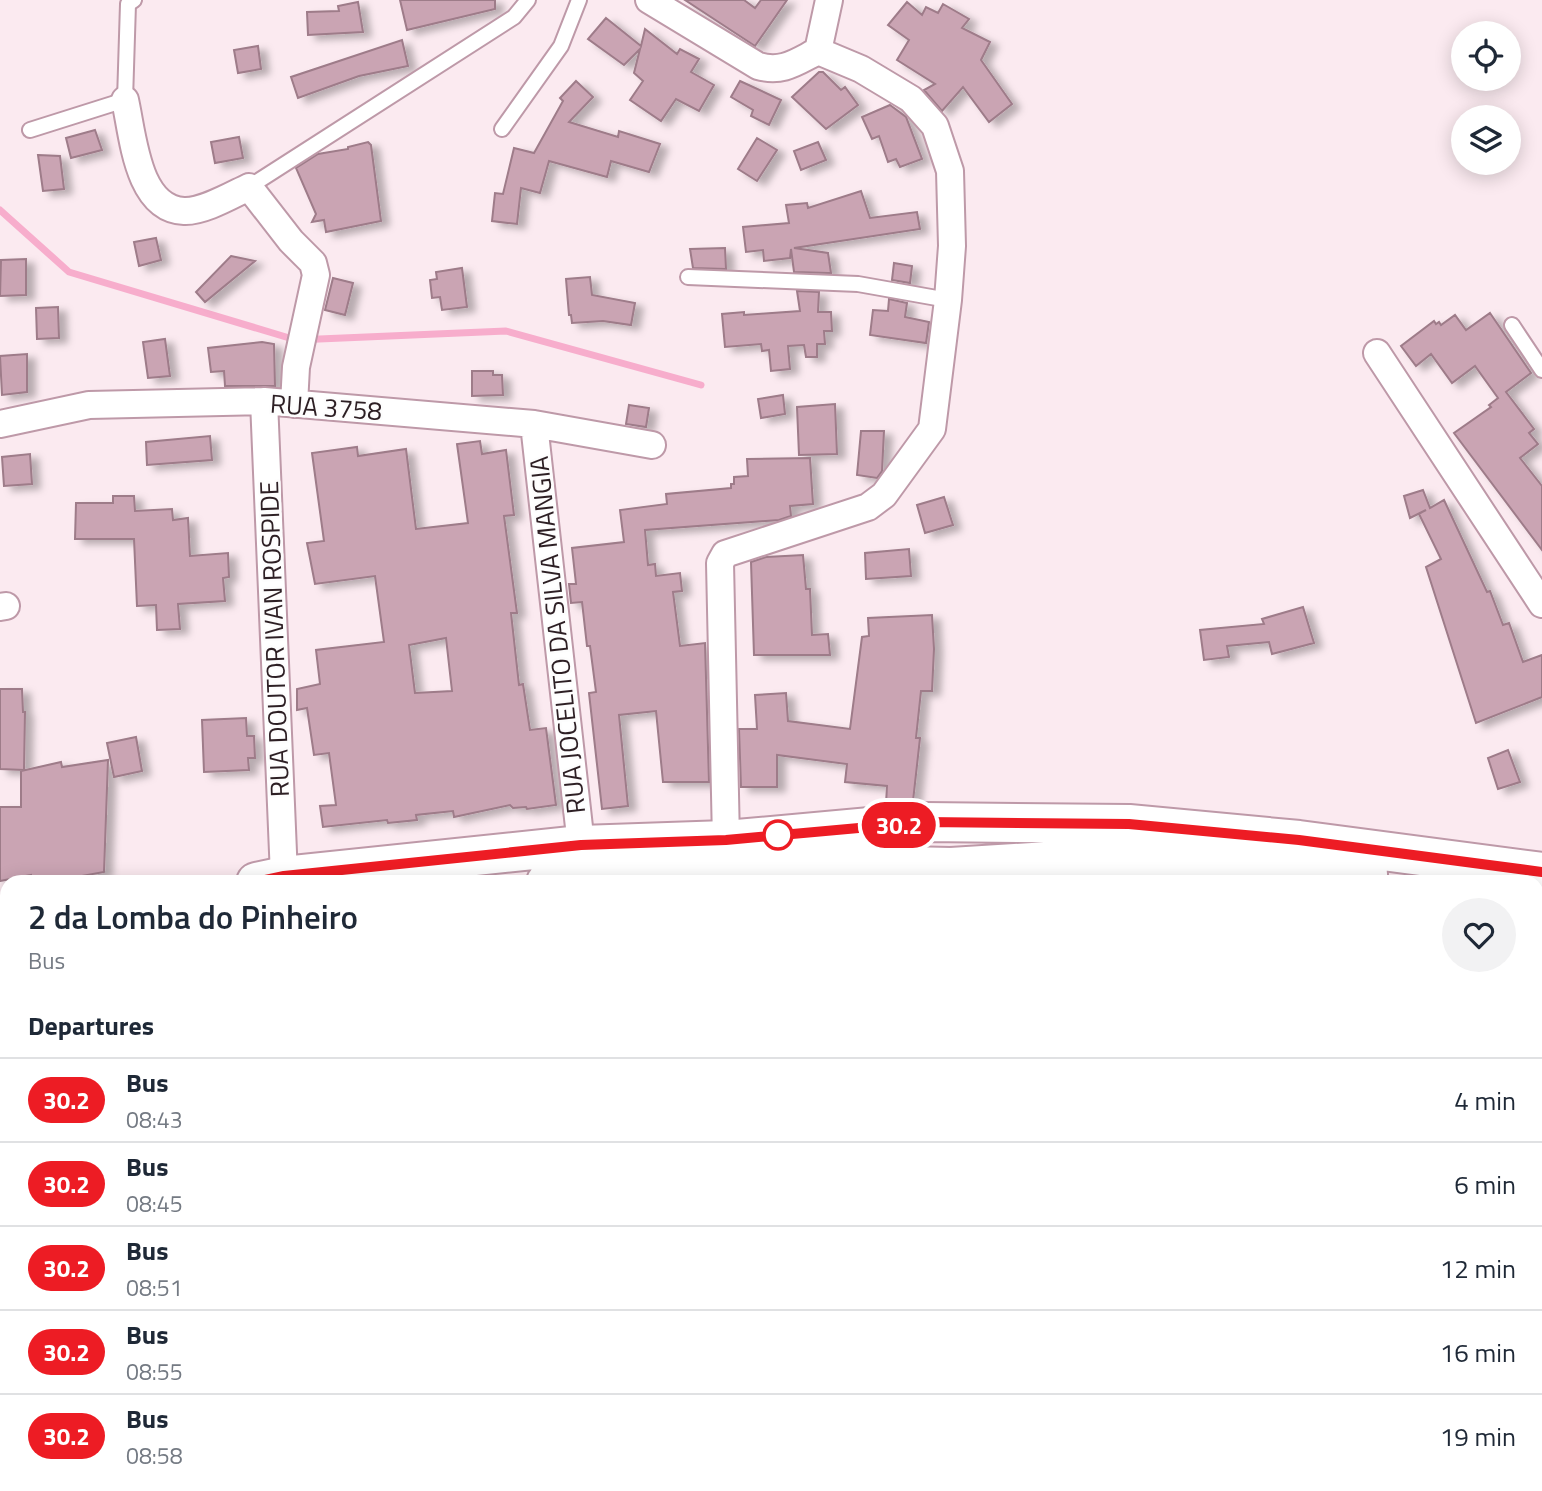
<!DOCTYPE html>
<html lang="en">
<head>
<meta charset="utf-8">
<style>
  :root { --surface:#fff; --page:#f2f2f3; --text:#1f2937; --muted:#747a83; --line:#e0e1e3 }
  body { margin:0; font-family:"Titillium Web",sans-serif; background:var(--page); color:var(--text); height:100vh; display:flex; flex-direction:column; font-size:26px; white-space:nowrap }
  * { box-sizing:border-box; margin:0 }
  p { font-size:23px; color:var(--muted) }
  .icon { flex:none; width:38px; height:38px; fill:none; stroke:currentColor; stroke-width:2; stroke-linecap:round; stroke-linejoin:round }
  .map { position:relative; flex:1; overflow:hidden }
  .drawer { position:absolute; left:0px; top:875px; width:1544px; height:616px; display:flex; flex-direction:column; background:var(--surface); border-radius:21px 21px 0 0; box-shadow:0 4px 18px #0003 }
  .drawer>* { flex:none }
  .badge { padding:0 14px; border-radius:23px; font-size:24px; line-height:46px }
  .tools { position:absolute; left:1451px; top:21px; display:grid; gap:14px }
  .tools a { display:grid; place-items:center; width:70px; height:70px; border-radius:50%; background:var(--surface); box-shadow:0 4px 18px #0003; font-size:35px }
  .map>.badge { position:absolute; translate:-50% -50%; box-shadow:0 0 0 4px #fff }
  h2 { padding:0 28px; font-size:26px; line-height:63px }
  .round { display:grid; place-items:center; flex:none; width:74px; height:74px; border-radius:37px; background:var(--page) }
  .overview { display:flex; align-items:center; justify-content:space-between; height:119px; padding:0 28px }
  h1 { font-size:33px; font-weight:600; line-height:52px }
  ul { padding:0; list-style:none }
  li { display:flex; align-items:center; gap:21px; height:84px; padding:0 28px; border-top:2px solid var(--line) }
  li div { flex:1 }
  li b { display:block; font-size:26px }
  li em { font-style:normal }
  li .badge { min-width:77px; font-weight:700; text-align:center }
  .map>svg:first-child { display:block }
  .green { fill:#fccfe1 }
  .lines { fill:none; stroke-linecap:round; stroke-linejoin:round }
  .stream { stroke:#f7adcc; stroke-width:7 }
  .building { fill:#caa4b3; stroke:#9e7b89; stroke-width:2; fill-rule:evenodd; filter:url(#shadow) }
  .lane-casing { stroke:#be99a8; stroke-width:18 }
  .street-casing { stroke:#be99a8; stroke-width:30 }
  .secondary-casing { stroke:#be99a8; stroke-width:42 }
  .lane { stroke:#fff; stroke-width:14 }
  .street { stroke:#fff; stroke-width:26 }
  .secondary { stroke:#fff; stroke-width:38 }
  .line-casing { stroke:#fff; stroke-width:16 }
  .line { stroke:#ed1c24; stroke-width:10 }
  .stop-dot { fill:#fff; stroke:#ed1c24; stroke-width:3.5 }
  .labels { text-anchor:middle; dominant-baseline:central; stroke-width:5; stroke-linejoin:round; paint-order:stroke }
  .street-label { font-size:26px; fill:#2d1f24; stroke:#fdfdfd }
</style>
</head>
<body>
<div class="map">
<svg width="1542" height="1491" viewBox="0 0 1542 1491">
  <defs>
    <filter id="shadow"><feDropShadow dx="8" dy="4.5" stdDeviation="3.5" flood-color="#0004"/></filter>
  </defs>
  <rect width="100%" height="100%" fill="#fbeaf0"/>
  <!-- green -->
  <path class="green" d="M285 1484H1370L1368 1491H285Z
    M1483 1484H1531L1535 1491H1479Z"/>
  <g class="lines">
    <!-- stream -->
    <path class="stream" d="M0 210 69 272 296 340 506 331 701 385"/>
  </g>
  <!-- building -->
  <path class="building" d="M400 0H495V9L407 30Z
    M685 0H744L755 8 761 0H787L755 46Z
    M358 2 363 32 308 35 307 12 339 11 338 6Z
    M907 2 922 15 926 7 938 13 943 4 969 19 962 28 990 42 981 60 1012 104 989 122 963 87 942 111 924 90 935 84 897 60 909 40 888 25Z
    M606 18 641 46 645 29 677 54 680 49 699 59 691 72 714 85 699 111 676 99 661 121 630 100 643 81 634 73 640 49 624 65 588 39Z
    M402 40 408 66 359 76 298 98 291 77Z
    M258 46 261 69 238 73 234 50Z
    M819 72H823L841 90 845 87 858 105 826 129 792 97Z
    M576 81 593 97 569 122 618 137 619 131 660 144 649 172 611 161 607 177 549 161 540 193 521 188 517 224 492 221 495 193 503 194 514 148 534 153 563 101 560 98Z
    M740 81 781 100 769 125 751 116 753 110 731 97Z
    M890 105 906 117 922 159 900 167 896 159 888 162 879 136 872 139 862 117Z
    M95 130 102 150 71 158 66 138Z
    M239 137 243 158 215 163 211 142Z
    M757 138 777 150 757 181 738 169Z
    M368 142 371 145 381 221 326 232 324 220 312 222 316 214 296 168 318 154 348 149V147Z
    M818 142 826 160 801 170 794 151Z
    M38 155 60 156 64 189 43 191Z
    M861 191 870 218 917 212 920 229 794 248 828 253 831 273H828L794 272 791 249 790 258 764 261 763 250 746 252 743 227 789 223 786 205 807 203 808 208Z
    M156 238 161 260 139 266 134 242Z
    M725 248 726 269 693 268 690 249Z
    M231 256 255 261 205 302 196 292Z
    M26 259V295L0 296 1 260Z
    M894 263 912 266 910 283 892 280Z
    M462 268 467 307 442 310 440 297 432 298 430 280 437 279 436 272Z
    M590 277 592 295 635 303 631 325 603 321 572 323 571 315H569L566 279Z
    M333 278 353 283 345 315 325 310Z
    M797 291 819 292 818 312H831L832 331H824L825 344H817V357H806L804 345 788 346 790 369 771 371 769 350 762 351 761 344 725 347 722 314 744 312V315L800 311Z
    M889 299 907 303 905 317 929 322 926 343 870 335 873 310 888 311Z
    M58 307 59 338 37 339 36 308Z
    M1490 313 1531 373 1506 392 1534 429 1529 433 1538 444 1520 458 1542 486V550L1454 433 1491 407 1489 405 1498 398 1475 366 1452 383 1431 354 1416 366 1401 346 1434 321 1436 324 1439 322 1441 325 1455 315 1466 330Z
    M165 339 170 376 148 378 143 342Z
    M262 342 274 344 275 386H225L224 371 211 372 208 348Z
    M27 354V392L2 395 0 356Z
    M472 371H493V375H502L503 395 472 396Z
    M783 395 785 414 761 418 758 399Z
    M835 404 837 454 799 455 797 407Z
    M629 405 649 408 646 427 626 424Z
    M861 431H884L882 471 877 478 857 475Z
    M210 436 212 460 147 465 146 442Z
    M480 441 482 454 506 450 514 515 504 516 517 613H511L519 685 523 684 530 730 546 728 556 805 527 809 526 807 513 808 510 805 454 817 453 811 416 815 417 820 388 823 387 820 323 827 320 806 336 805 329 753 314 755 307 708 297 710V689L320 684 316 650 384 642 375 576 315 584 307 543 324 541 312 453 357 447 358 456 406 449 416 529 468 523 457 444ZM446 638 452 691 415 693 409 645Z
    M30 454 32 484 4 486 2 457Z
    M810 458 813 504 790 506 791 516 779 520 645 530 648 565 655 564 656 576 680 573 682 591 673 592 680 646 705 643 709 782H663L656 711 619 715 628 806 602 809 589 693 596 692 590 646H587L582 602 571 603 569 584H576L572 548 624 542 620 510 667 504 666 494 731 488V484H734V477L748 476 747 459Z
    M1423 490 1430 508 1444 500 1487 592 1490 591 1503 625 1509 623 1523 662 1542 655V697L1476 723 1426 567 1441 559 1419 514 1426 510 1410 518 1404 496Z
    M113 496H134L135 511 172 509 173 520 188 518 190 556 228 553 229 577 223 578 225 601 178 604 180 629 157 630 156 605 137 606 134 539H75L76 503H113Z
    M944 497 953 525 925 533 917 505Z
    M909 549 911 576 866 579 865 553Z
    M803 555 806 589H810L812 635 828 634 830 655H754L751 562 766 557Z
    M1303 607 1314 643 1272 654 1269 642 1227 646 1229 657 1204 660 1200 630 1264 624 1262 619Z
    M932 615 934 649 932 691H921L916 738H920L913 801 886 804 887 786 845 782 847 764 777 755V787H741L739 729H757L755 695 786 693 788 721 850 729 862 637 869 636 868 618Z
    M0 689H22L23 712H25L24 770 0 769Z
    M246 718 247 736H254L255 758H248L249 770 204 772 202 720Z
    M136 737 142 771 114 777 107 743Z
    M1508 750 1520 782 1498 789 1488 758Z
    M108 760 104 872 49 882H31V875L0 881V807H21V771L61 762 62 767Z"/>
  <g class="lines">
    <defs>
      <path id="lane" d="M502 129 561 46 579 0
        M30 130 125 100 128 4 134 0
        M249 187 514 17 528 0
        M688 277 858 284 948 300
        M1512 325 1542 370
        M344 1491V1484
        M1267 1491 1269 1484"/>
      <path id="street" d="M649 0 758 66C783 73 796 62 818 51
        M125 100C133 135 137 209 184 211 203 212 232 195 249 187L291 241 313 263 316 275 296 367 294 404
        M1377 353 1542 604
        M264 401 284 876
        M0 424 89 405 264 401 534 424 652 445
        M534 424 581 845
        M0 607 6 606
        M726 840 720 563 725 554 868 507 884 495 932 429 948 300 952 246 950 171 935 126 911 99 861 69 818 51 829 0
        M971 1484 999 1491
        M901 1491 902 1484"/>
      <path id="secondary" d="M256 882 284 876 581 845 726 840 925 822 1129 824 1299 840 1542 872
        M546 882 761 863 951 867 1113 857 1368 874
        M0 934 7 932"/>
    </defs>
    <!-- lane casing -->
    <use href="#lane" class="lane-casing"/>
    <!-- street casing -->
    <use href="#street" class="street-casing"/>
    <!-- secondary casing -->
    <use href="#secondary" class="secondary-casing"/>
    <!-- lane -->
    <use href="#lane" class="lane"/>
    <!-- street -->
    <use href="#street" class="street"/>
    <!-- secondary -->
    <use href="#secondary" class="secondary"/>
  </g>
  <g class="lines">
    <defs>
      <path id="line" d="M256 882 284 876 581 845 726 840 925 822 1129 824 1299 840 1542 872"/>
    </defs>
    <!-- line casing -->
    <use href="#line" class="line-casing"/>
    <!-- line -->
    <use href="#line" class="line"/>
  </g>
  <!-- markers -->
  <circle class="stop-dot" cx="778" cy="835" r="14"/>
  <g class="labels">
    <!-- street labels -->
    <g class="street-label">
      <text transform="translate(326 407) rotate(4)">RUA 3758</text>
      <text transform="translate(557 635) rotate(-96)">RUA JOCELITO DA SILVA MANGIA</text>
      <text transform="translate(274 639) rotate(-92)">RUA DOUTOR IVAN ROSPIDE</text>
    </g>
  </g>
</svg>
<div class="tools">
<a><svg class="icon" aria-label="locate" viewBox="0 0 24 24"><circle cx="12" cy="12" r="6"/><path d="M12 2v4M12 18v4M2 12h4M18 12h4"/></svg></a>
<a><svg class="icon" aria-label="layers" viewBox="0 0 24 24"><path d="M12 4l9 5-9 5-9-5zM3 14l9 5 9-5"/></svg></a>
</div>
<b class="badge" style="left:899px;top:825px;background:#ed1c24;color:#fff">30.2</b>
<section class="drawer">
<div class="overview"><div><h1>2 da Lomba do Pinheiro</h1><p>Bus</p></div><a class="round"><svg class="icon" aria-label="heart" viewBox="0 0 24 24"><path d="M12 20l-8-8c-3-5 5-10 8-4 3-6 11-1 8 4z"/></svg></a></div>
<h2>Departures</h2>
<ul>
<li><span class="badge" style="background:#ed1c24;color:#fff">30.2</span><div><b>Bus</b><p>08:43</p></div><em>4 min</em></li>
<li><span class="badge" style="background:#ed1c24;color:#fff">30.2</span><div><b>Bus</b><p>08:45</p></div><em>6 min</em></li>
<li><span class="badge" style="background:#ed1c24;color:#fff">30.2</span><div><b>Bus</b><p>08:51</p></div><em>12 min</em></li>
<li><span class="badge" style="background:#ed1c24;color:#fff">30.2</span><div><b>Bus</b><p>08:55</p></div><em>16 min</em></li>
<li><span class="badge" style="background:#ed1c24;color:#fff">30.2</span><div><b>Bus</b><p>08:58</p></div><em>19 min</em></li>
</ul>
</section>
</div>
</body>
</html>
